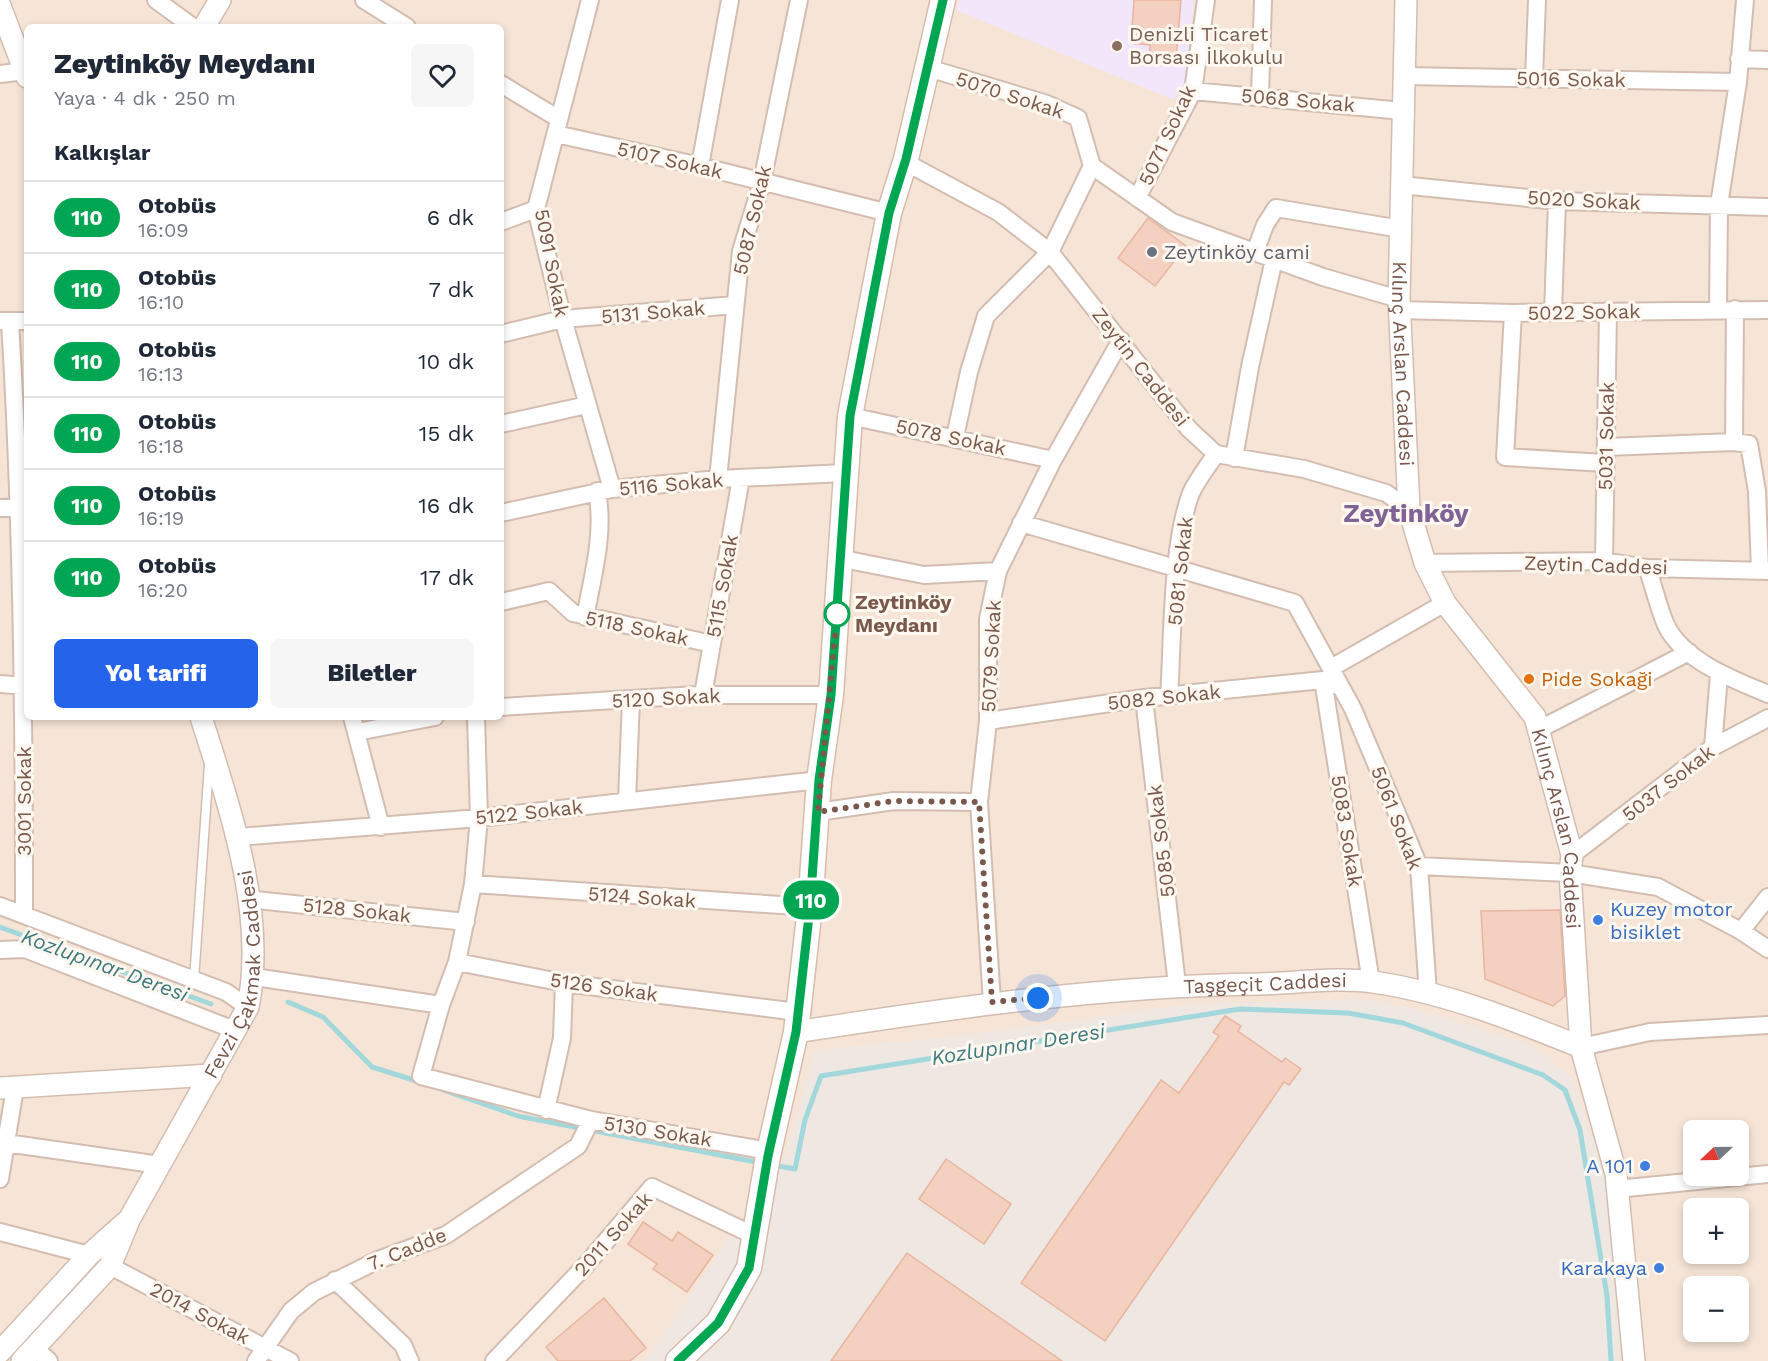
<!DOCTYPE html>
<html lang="tr">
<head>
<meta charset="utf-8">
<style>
  :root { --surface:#fff; --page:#f6f6f7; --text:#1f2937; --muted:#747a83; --line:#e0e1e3; --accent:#2563eb }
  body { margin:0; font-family:"Work Sans",sans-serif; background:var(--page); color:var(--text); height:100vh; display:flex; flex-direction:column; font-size:22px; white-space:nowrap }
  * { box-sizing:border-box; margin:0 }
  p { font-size:20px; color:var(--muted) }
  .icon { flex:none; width:33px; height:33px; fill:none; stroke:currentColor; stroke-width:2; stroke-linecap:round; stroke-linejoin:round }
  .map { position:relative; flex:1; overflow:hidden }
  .side { position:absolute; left:24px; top:24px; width:480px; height:696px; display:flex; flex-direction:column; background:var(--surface); border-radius:9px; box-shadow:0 3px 9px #0003 }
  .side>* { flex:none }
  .badge { padding:0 12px; border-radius:20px; font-size:21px; line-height:39px }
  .needle { width:39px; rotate:248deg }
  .buttons { position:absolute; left:1683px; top:1120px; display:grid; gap:12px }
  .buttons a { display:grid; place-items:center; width:66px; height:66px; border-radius:9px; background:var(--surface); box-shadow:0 3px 9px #0003; font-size:30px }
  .you { position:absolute; width:30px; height:30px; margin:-15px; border:4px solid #fff; border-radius:50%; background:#1a73e8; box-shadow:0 0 0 9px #1a73e833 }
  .map>.badge { position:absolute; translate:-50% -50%; box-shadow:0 0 0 3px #fff }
  h2 { padding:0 30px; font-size:22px; line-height:54px }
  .round { display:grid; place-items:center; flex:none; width:63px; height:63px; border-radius:9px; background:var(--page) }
  .overview { display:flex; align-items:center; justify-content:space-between; height:102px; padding:0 30px }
  h1 { font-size:28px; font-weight:800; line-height:45px }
  .primary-button { display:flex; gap:12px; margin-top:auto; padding:12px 30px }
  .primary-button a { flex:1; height:69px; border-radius:9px; background:var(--accent); color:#fff; font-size:24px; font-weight:800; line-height:69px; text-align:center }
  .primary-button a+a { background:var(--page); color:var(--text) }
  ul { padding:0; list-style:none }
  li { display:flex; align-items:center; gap:18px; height:72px; padding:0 30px; border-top:2px solid var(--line) }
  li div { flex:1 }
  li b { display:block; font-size:22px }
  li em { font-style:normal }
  li .badge { min-width:66px; font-weight:700; text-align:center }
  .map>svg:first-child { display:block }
  .residential { fill:#f6e5d7; fill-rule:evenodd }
  .industrial { fill:#efe7e2 }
  .education { fill:#f1e6fa }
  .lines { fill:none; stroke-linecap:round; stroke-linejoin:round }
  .stream { stroke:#a2d7db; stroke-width:5 }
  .building { fill:#f4d0c0; stroke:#e8b59f; stroke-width:1.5 }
  .service-casing { stroke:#d3bdb1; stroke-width:11 }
  .minor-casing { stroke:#d3bdb1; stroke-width:20 }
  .tertiary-casing { stroke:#d3bdb1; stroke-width:24 }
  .secondary-casing { stroke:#d7bcad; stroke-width:27 }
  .service { stroke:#fff; stroke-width:8 }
  .minor { stroke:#fff; stroke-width:16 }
  .tertiary { stroke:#fff; stroke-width:21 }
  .secondary { stroke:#fff; stroke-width:24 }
  .line-casing { stroke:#fff; stroke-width:14 }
  .line { stroke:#00a651; stroke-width:9 }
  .walk { stroke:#7a584b; stroke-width:6; stroke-dasharray:0 10.8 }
  .education-dot { fill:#8d6e63; stroke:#fff8f1; stroke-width:2 }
  .worship-dot { fill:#6b7280; stroke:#fff8f1; stroke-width:2 }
  .stop-dot { fill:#fff; stroke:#00a651; stroke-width:3 }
  .food-dot { fill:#e8710a; stroke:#fff8f1; stroke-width:2 }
  .shop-dot { fill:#3f7fe0; stroke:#fff8f1; stroke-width:2 }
  .labels { text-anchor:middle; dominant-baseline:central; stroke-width:6; stroke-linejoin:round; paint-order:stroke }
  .education-label { font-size:20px; fill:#785e54; stroke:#fff8f1; text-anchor:start }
  .street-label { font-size:20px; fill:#7a584b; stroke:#fff8f1 }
  .worship-label { font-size:20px; fill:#5b616d; stroke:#fff8f1; text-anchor:start }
  .stop-label { font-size:20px; font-weight:bold; fill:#7a584b; stroke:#fff8f1; text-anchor:start }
  .food-label { font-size:20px; fill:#c56008; stroke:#fff8f1; text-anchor:start }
  .shop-label { font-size:20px; fill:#366cbe; stroke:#fff8f1; text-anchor:end }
  .water-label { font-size:21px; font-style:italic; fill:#3d7a7f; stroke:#fff8f1 }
  .district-label { font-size:26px; font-weight:bold; fill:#806396; stroke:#fff8f1 }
</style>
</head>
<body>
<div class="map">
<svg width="1768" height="1361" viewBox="0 0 1768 1361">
  <rect width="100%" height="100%" fill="#fdf4e9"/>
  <!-- residential -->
  <path class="residential" d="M0 0H1768V1361H0ZM27 27H501V717H27ZM1694 1131H1738V1176H1694ZM1694 1209H1738V1254H1694ZM1694 1287H1738V1332H1694Z"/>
  <!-- industrial -->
  <path class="industrial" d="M1362 999 1420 1010 1534 1047 1572 1077 1604 1173 1616 1250 1620 1361H645L785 1158 815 1050 977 1034 1192 1004Z"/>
  <!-- education -->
  <path class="education" d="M959 0H1194L1185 82 1174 100 956 10Z"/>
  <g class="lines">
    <!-- stream -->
    <path class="stream" d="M0 927 211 1004
      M288 1002 323 1017 372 1067 420 1082
      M443 1090 518 1116 761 1163
      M773 1165 795 1169 805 1120 821 1076 1240 1009 1348 1013 1403 1023 1543 1075 1565 1090 1580 1130 1607 1296 1611 1361"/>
  </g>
  <!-- building -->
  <path class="building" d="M1134 0H1181L1176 59 1149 57 1150 45 1131 43Z
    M1148 218 1186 246 1155 286 1118 258Z
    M1560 910 1565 996 1553 1006 1485 979 1481 911Z
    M1225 1016 1241 1026 1238 1031 1282 1062 1285 1058 1301 1069 1289 1085 1284 1082 1105 1341 1021 1283 1161 1080 1179 1093 1219 1036 1213 1032Z
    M946 1159 1011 1204 984 1244 919 1199Z
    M643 1222 672 1241 678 1232 713 1255 687 1292 653 1269 657 1264 628 1244Z
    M907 1253 1062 1361H831Z
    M604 1298 646 1348 630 1361H558L546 1347Z"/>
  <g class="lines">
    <defs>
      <path id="service" d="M194 980 209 765"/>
      <path id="minor" d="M156 0 193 27
        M364 0 407 27
        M590 0 536 209 563 319 612 489
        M1739 59 1768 60
        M928 68 1047 104 1078 118 1092 166
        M0 74 25 71
        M1405 76 1738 82
        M1534 78 1537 0
        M501 84 559 119
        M1193 91 1402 111
        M1260 96 1263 0
        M556 134 700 166 889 213
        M905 162 998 212 1050 252 1189 429 1216 454 1304 469 1386 493 1409 509
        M700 166 730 0
        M1092 166 1172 222 1323 277 1399 299
        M1401 185 1557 201 1768 207
        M1137 198 1193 91 1206 0
        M501 222 536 209
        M1255 252 1265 225 1276 208 1401 229
        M1718 308 1719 205 1738 82 1745 0
        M1400 310 1513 313 1768 310
        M1553 312 1557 201
        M1513 313 1505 457 1605 463
        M1 321H27
        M10 321C22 519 24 717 24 915
        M501 334 563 319 735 305
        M850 416 1053 460
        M501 424 587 405
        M955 437 969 372 986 316 1050 252 1092 166
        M1734 442 1735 309
        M1606 447 1734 442 1749 444 1757 491 1760 570
        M1234 458 1250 367 1274 259
        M718 479 741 251 762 182 799 0
        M0 508 26 507
        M501 513 612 489 718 479 844 473
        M1021 523 1295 603 1353 709 1419 866 1428 993
        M838 558 924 575 998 571
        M1604 561 1608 311
        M1425 563 1604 561 1647 568 1768 571
        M1647 568C1654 586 1658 607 1666 625 1683 661 1734 680 1768 694
        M501 602 549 591 573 613 712 644
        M585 617C593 575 605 533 597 491
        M1331 668 1445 603
        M1323 680 1371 982
        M0 684 27 686
        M703 695 741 478
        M1169 697C1173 639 1171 546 1191 493 1197 480 1208 466 1216 454
        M1144 698 1177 985
        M501 707 697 695H831
        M352 717 381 827
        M988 721 1144 698 1323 680 1341 687
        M1538 730 1689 652
        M357 732 435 717
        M1713 747 1719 675
        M627 801 631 699
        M818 812 894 801 979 802
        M238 837 479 818 819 780
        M1572 855 1713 747 1768 718
        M1419 866 1570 873 1658 887 1741 931 1768 949
        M473 884 810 907
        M247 899 466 922
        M0 906 226 992 248 1007
        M1741 931 1768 897
        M0 950 25 949 237 1031
        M457 962 473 884 479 818 476 717
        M254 977 441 1005
        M992 1002 979 802 988 721V619L998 571 1053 460 1121 340
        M1581 1047 1650 1032 1768 1025
        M546 1110 562 1038 564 983
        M6 1143 160 1165
        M769 1151 591 1120 421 1076 441 1005 457 962 564 983 798 1012
        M0 1179 15 1088
        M1617 1189 1768 1174
        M0 1232 89 1255
        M110 1266 290 1361
        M335 1280 403 1345 410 1361
        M34 1347 49 1361
        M256 1361 291 1311 314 1292 378 1260 446 1235 578 1146 591 1120
        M494 1361 585 1266 652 1187 755 1236"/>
      <g id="tertiary">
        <path id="s1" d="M1406 0 1399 299 1409 509 1425 563 1445 603 1535 717 1572 855 1570 873 1581 1047"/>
        <path d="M0 6 27 77"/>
        <path d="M204 27 220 0"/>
        <path id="s2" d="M796 1032C950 1008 1103 986 1260 984 1295 983 1339 977 1373 982 1444 992 1514 1020 1581 1047L1616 1174 1634 1361"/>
        <path d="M0 1088 211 1075"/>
        <path d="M0 1352 89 1255 126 1222"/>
        <path id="s3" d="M22 1361 110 1266 130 1218 248 1007C267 913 229 806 201 717"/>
      </g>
      <path id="secondary" d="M678 1361 718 1323 749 1268 768 1156 796 1032 810 907 819 780 831 695 850 416 889 213 906 159 943 0"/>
    </defs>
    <!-- service casing -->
    <use href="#service" class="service-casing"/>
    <!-- minor casing -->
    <use href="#minor" class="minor-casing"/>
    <!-- tertiary casing -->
    <use href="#tertiary" class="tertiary-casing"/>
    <!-- secondary casing -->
    <use href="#secondary" class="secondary-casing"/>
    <!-- service -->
    <use href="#service" class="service"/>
    <!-- minor -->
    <use href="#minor" class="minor"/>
    <!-- tertiary -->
    <use href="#tertiary" class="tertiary"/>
    <!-- secondary -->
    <use href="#secondary" class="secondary"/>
  </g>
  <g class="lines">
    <defs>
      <path id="line" d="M678 1361 718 1323 749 1268 768 1156 796 1032 810 907 819 780 831 695 850 416 889 213 906 159 943 0"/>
    </defs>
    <!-- line casing -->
    <use href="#line" class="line-casing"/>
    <!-- line -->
    <use href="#line" class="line"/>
    <!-- walk -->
    <path class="walk" d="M837 614 818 812 894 801 979 802 992 1002 1038 998"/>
  </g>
  <!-- markers -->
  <circle class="education-dot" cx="1117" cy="46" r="6"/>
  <circle class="worship-dot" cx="1152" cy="252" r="6"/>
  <circle class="stop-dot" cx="837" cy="614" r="12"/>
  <circle class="food-dot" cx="1529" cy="679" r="6"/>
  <g class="shop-dot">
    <circle cx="1598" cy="920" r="6"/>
    <circle cx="1645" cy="1166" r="6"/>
    <circle cx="1659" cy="1268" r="6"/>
  </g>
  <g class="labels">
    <!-- education labels -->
    <g class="education-label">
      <text x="1129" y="34">Denizli Ticaret<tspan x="1129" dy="23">Borsası İlkokulu</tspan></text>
    </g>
    <!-- street labels -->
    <g class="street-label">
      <text transform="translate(1571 79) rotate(1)">5016 Sokak</text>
      <text transform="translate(1010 95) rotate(18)">5070 Sokak</text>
      <text transform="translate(1298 100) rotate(5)">5068 Sokak</text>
      <text transform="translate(1167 135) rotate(-65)">5071 Sokak</text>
      <text transform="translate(670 160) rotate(13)">5107 Sokak</text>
      <text transform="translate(1584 200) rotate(3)">5020 Sokak</text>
      <text transform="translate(752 220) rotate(-77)">5087 Sokak</text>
      <text transform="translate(552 263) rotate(79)">5091 Sokak</text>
      <text transform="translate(653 312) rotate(-5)">5131 Sokak</text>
      <text transform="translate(1584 312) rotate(-1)">5022 Sokak</text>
      <text stroke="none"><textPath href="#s1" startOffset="364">Kılınç Arslan Caddesi</textPath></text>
      <text transform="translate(1141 367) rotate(52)">Zeytin Caddesi</text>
      <text transform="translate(1606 436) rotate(-89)">5031 Sokak</text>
      <text transform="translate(951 437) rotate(12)">5078 Sokak</text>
      <text transform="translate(671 484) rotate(-5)">5116 Sokak</text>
      <text transform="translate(1596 565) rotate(2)">Zeytin Caddesi</text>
      <text transform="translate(1180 571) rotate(-84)">5081 Sokak</text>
      <text transform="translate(722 586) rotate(-80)">5115 Sokak</text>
      <text transform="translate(637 628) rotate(12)">5118 Sokak</text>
      <text transform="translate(991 656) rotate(-87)">5079 Sokak</text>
      <text transform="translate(1164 697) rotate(-6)">5082 Sokak</text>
      <text transform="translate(666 698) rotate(-3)">5120 Sokak</text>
      <text transform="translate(1668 783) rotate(-38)">5037 Sokak</text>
      <text transform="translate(24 801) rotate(-90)">3001 Sokak</text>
      <text transform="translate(529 812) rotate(-6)">5122 Sokak</text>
      <text transform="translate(1397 818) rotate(69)">5061 Sokak</text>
      <text stroke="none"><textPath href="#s1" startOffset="870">Kılınç Arslan Caddesi</textPath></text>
      <text transform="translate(1347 831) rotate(81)">5083 Sokak</text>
      <text transform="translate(1161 841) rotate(-97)">5085 Sokak</text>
      <text transform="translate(642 897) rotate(4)">5124 Sokak</text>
      <text transform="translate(357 910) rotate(6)">5128 Sokak</text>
      <text stroke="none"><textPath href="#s3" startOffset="452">Fevzi Çakmak Caddesi</textPath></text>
      <text stroke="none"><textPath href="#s2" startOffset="472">Taşgeçit Caddesi</textPath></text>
      <text transform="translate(604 987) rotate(8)">5126 Sokak</text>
      <text transform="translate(658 1131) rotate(9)">5130 Sokak</text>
      <text transform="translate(613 1234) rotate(-48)">2011 Sokak</text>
      <text transform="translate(407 1249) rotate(-22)">7. Cadde</text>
      <text transform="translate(200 1313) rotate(28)">2014 Sokak</text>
    </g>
    <!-- worship labels -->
    <g class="worship-label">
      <text x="1164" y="252">Zeytinköy cami</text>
    </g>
    <!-- stop labels -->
    <g class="stop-label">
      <text x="855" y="602">Zeytinköy<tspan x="855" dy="23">Meydanı</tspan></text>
    </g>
    <!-- food labels -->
    <g class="food-label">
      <text x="1541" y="679">Pide Sokaği</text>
    </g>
    <!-- shop labels -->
    <g class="shop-label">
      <text x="1610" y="909" text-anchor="start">Kuzey motor<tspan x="1610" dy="23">bisiklet</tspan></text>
      <text x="1633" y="1166">A 101</text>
      <text x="1647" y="1268">Karakaya</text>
    </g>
    <!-- water labels -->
    <g class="water-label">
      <text transform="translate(105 965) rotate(20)">Kozlupınar Deresi</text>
      <text transform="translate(1018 1044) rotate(-9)">Kozlupınar Deresi</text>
    </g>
    <!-- district labels -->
    <g class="district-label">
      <text x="1406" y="513">Zeytinköy</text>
    </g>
  </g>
</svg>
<div class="buttons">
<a><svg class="needle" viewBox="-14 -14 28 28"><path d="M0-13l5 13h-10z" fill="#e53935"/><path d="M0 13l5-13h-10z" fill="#747a83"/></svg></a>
<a>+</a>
<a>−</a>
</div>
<div class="you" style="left:1038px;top:998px"></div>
<b class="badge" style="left:811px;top:900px;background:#00a651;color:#fff">110</b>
<section class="side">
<div class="overview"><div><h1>Zeytinköy Meydanı</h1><p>Yaya · 4 dk · 250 m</p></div><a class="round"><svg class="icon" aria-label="heart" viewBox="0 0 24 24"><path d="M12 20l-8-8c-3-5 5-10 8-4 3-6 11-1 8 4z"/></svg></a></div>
<h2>Kalkışlar</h2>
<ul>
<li><span class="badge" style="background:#00a651;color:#fff">110</span><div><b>Otobüs</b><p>16:09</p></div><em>6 dk</em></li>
<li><span class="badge" style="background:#00a651;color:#fff">110</span><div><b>Otobüs</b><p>16:10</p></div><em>7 dk</em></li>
<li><span class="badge" style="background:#00a651;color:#fff">110</span><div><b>Otobüs</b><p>16:13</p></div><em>10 dk</em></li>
<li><span class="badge" style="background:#00a651;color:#fff">110</span><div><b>Otobüs</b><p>16:18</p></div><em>15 dk</em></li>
<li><span class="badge" style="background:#00a651;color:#fff">110</span><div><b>Otobüs</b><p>16:19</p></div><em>16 dk</em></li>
<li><span class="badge" style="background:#00a651;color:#fff">110</span><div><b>Otobüs</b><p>16:20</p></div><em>17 dk</em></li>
</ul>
<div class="primary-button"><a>Yol tarifi</a><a>Biletler</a></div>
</section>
</div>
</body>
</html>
